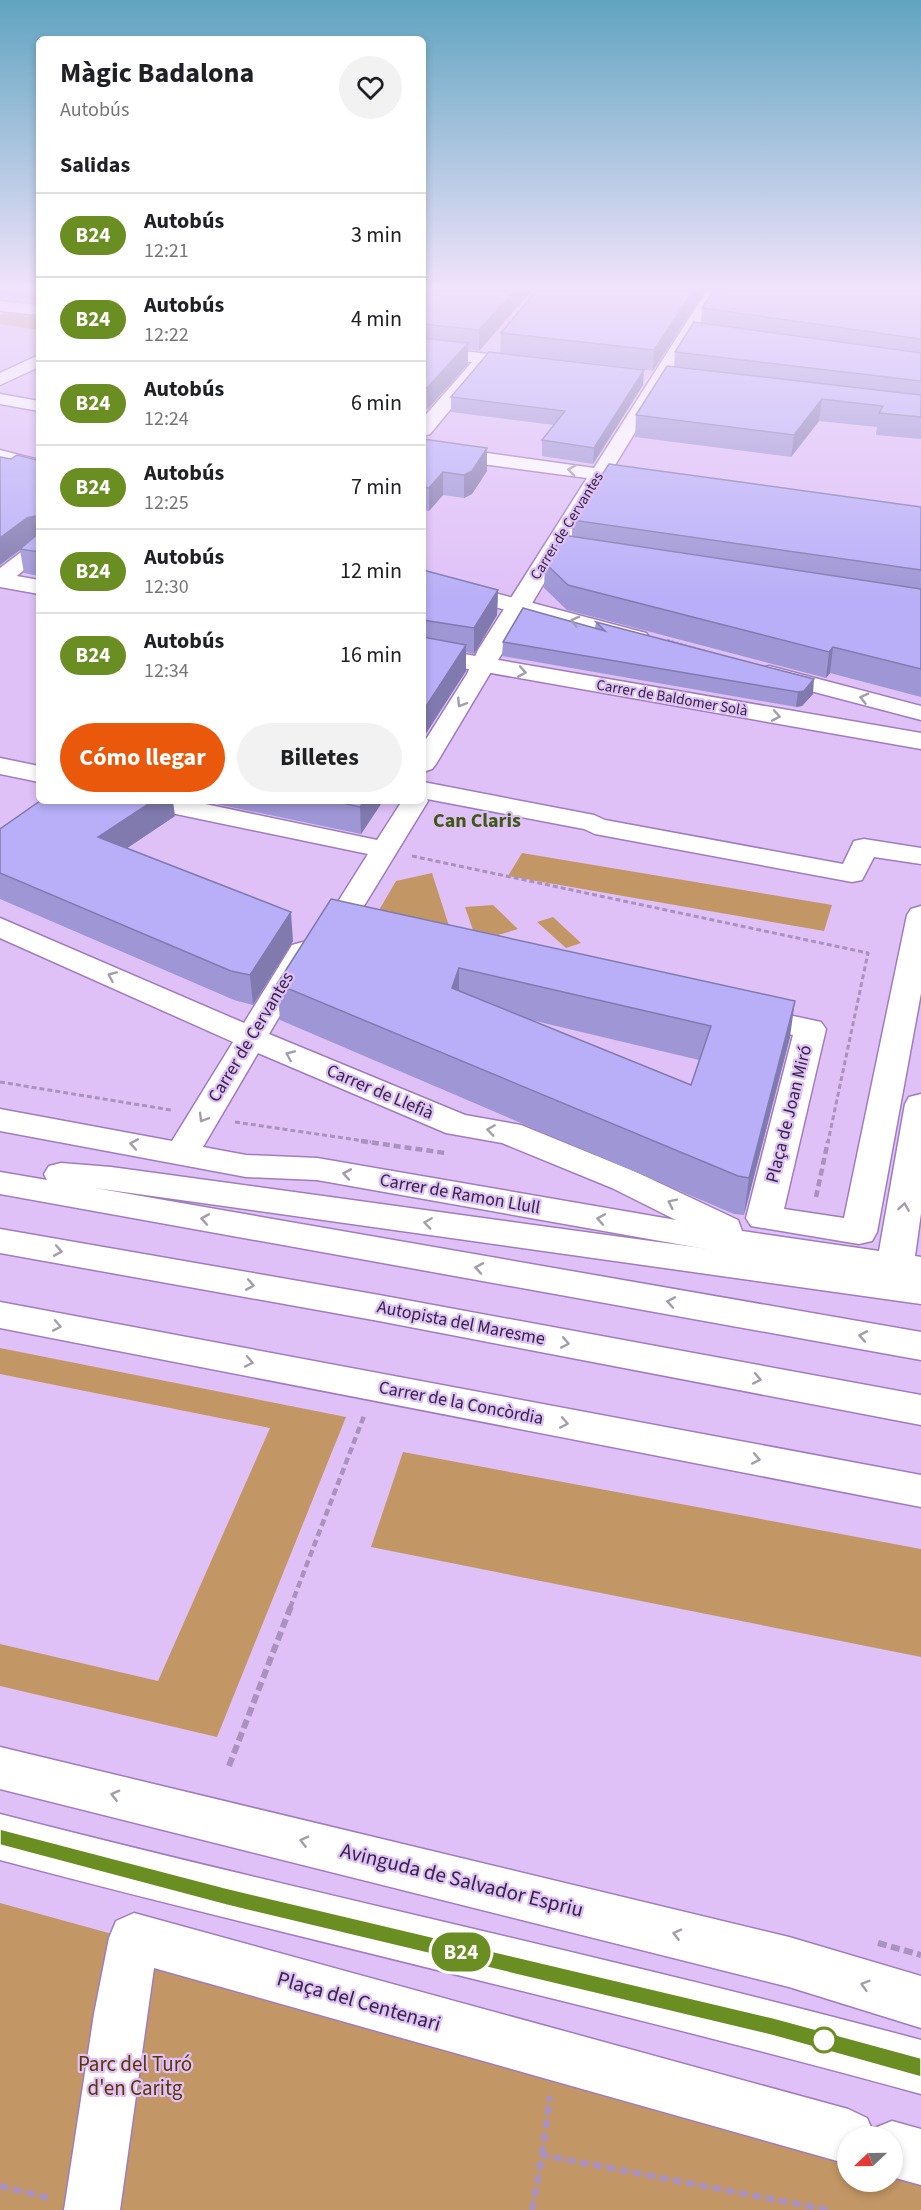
<!DOCTYPE html>
<html lang="es">
<head>
<meta charset="utf-8">
<style>
  :root { --surface:#fff; --page:#f2f2f2; --text:#202124; --muted:#757577; --line:#e0e0e0; --accent:#ea580c }
  body { margin:0; font-family:"Source Sans 3",sans-serif; background:var(--page); color:var(--text); height:100vh; display:flex; flex-direction:column; font-size:22px; white-space:nowrap }
  * { box-sizing:border-box; margin:0 }
  p { font-size:20px; color:var(--muted) }
  .icon { flex:none; width:33px; height:33px; fill:none; stroke:currentColor; stroke-width:2; stroke-linecap:round; stroke-linejoin:round }
  .map { position:relative; flex:1; overflow:hidden }
  .details { position:absolute; left:36px; top:36px; width:390px; height:768px; display:flex; flex-direction:column; background:var(--surface); border-radius:9px; box-shadow:0 3px 9px #0003 }
  .details>* { flex:none }
  .badge { padding:0 12px; border-radius:20px; font-size:21px; line-height:39px }
  .needle { width:39px; rotate:248deg }
  .controls { position:absolute; left:837px; top:2126px; display:grid; gap:12px }
  .controls a { display:grid; place-items:center; width:66px; height:66px; border-radius:50%; background:var(--surface); box-shadow:0 3px 9px #0003; font-size:30px }
  .map>.badge { position:absolute; translate:-50% -50%; box-shadow:0 0 0 3px #fff }
  h2 { padding:0 24px; font-size:22px; line-height:54px }
  .round { display:grid; place-items:center; flex:none; width:63px; height:63px; border-radius:32px; background:var(--page) }
  .headline { display:flex; align-items:center; justify-content:space-between; height:102px; padding:0 24px }
  h1 { font-size:28px; font-weight:700; line-height:45px }
  .action { display:flex; gap:12px; margin-top:auto; padding:12px 24px }
  .action a { flex:1; height:69px; border-radius:36px; background:var(--accent); color:#fff; font-size:24px; font-weight:700; line-height:69px; text-align:center }
  .action a+a { background:var(--page); color:var(--text) }
  ul { padding:0; list-style:none }
  li { display:flex; align-items:center; gap:18px; height:84px; padding:0 24px; border-top:2px solid var(--line) }
  li div { flex:1 }
  li b { display:block; font-size:22px }
  li em { font-style:normal }
  li .badge { min-width:66px; font-weight:700; text-align:center }
  .map>svg:first-child { display:block }
  .green { fill:#c39765 }
  .lines { fill:none; stroke-linecap:round; stroke-linejoin:round }
  .minor-casing { stroke:#a17cbd; stroke-width:3 }
  .major-casing { stroke:#a17cbd; stroke-width:3 }
  .highway-casing { stroke:#a17cbd; stroke-width:3 }
  .path-far3 { stroke:#aa91bf; stroke-width:2; stroke-dasharray:3 1.5; stroke-linecap:butt }
  .path-far2 { stroke:#aa91bf; stroke-width:3; stroke-dasharray:5 3; stroke-linecap:butt }
  .path-far1 { stroke:#aa91bf; stroke-width:4.5; stroke-dasharray:7 4; stroke-linecap:butt }
  .path { stroke:#aa91bf; stroke-width:6; stroke-dasharray:9 4.5; stroke-linecap:butt }
  .minor { fill:#fff; fill-rule:evenodd }
  .major { fill:#fff; fill-rule:evenodd }
  .highway { fill:#fff; fill-rule:evenodd }
  .wall { fill:#9e96d5; fill-rule:evenodd }
  .shaded-wall { fill:#817aae }
  .building { fill:#b8aff8; stroke:#817aae; stroke-width:1.5; fill-rule:evenodd }
  .oneway { stroke:#a49daa }
  .line { fill:#6b8e23; stroke:#fff; stroke-width:1.5 }
  .stop-dot { fill:#fff; stroke:#6b8e23; stroke-width:3 }
  .labels { text-anchor:middle; dominant-baseline:central; stroke-width:4.5; stroke-linejoin:round; paint-order:stroke }
  .far-street-label { font-size:15px; fill:#352641; stroke:#dfc1f8 }
  .street-label { font-size:18px; fill:#352641; stroke:#dfc1f8 }
  .neighbourhood-label { font-size:20px; font-weight:bold; fill:#3d5914; stroke:#dfc1f8 }
  .near-street-label { font-size:21px; fill:#352641; stroke:#dfc1f8 }
  .near-park-label { font-size:21px; fill:#5a3600; stroke:#dfc1f8 }
</style>
</head>
<body>
<div class="map">
<svg width="921" height="2210" viewBox="0 0 921 2210">
  <rect width="100%" height="100%" fill="#dfc1f8"/>
  <!-- green -->
  <path class="green" d="M11 309 39 313V330L0 324V315Z
    M522 853 832 905 824 931 508 876Z
    M432 873 450 929 378 912 396 881Z
    M493 905 518 929 498 935 473 930 465 907Z
    M553 917 581 943 566 948 537 922Z
    M0 1348 346 1417 217 1737 0 1686V1644L158 1681 270 1428 0 1374Z
    M403 1452 921 1549V1657L371 1547Z
    M0 1903 847 2137 848 2181H892L893 2149 921 2157V2210H0Z"/>
  <g class="lines">
    <defs>
      <path id="minor" d="M707 290H722L612 470 626 473 629 477 619 483 605 481 436 764 432 769 423 772V744L467 674 478 650 587 478 423 456V444L594 468Z
        M0 301 39 305V315L0 311Z
        M423 346 528 359 537 364 528 369 488 364 430 434 423 436V418L472 362 423 356Z
        M39 355V367L0 385V373Z
        M0 394 39 401V411L0 404Z
        M0 450 39 460V472L0 462Z
        M39 542V558L8 583 0 585V568L32 544Z
        M0 758 39 766V782L0 774Z
        M423 782 594 815 605 820 843 864 854 841 864 839 921 848V864L874 857 862 880 852 882 595 834 584 829 427 799 428 801 356 919 370 923 375 929 370 935 360 938 329 930 324 924 368 854 152 809 143 807 139 801H191L377 840 402 801H423Z
        M921 906V993L877 1232 872 1241 859 1244 751 1226 746 1218 793 1035 736 1022 731 1015 736 1008 747 1006 821 1022 826 1029 784 1209 844 1218 907 915 911 909Z
        M0 918 244 1023 292 945 303 942 314 945 318 951 269 1034 465 1115 521 1125 636 1172 738 1220 742 1231 879 1251 905 1104 909 1097 921 1094V1213L915 1256 921 1257V1283L762 1259 317 1180 246 1177 0 1131V1109L172 1141 233 1042 0 938ZM258 1053 446 1133 502 1143 612 1188 676 1220 317 1158 246 1155 203 1147Z
        M0 1302 921 1475V1507L0 1328Z
        M0 1747 789 1937 921 1976V2028L789 1987 0 1789Z
        M0 1814C306 1893 616 1958 921 2040V2094C616 2010 306 1941 0 1860Z
        M134 1913 848 2109 867 2118 872 2129 892 2121 921 2129V2185L892 2177V2136H848V2164L154 1968 120 2210H64L94 2014 109 1938 116 1921Z"/>
      <path id="major" d="M0 573 39 580V594L0 587Z
        M423 574 646 633 650 638 646 643 638 645 423 588Z
        M423 647 921 733V749L423 661Z
        M769 666 921 706V720L761 678 757 673 761 668Z"/>
      <path id="highway" d="M61 1163 111 1167 921 1278V1304L95 1188 921 1332V1360L0 1194V1172L47 1180 44 1174 49 1166Z
        M0 1229 379 1295 921 1395V1425L379 1321 0 1253Z"/>
    </defs>
    <!-- minor casing -->
    <use href="#minor" class="minor-casing"/>
    <!-- major casing -->
    <use href="#major" class="major-casing"/>
    <!-- highway casing -->
    <use href="#highway" class="highway-casing"/>
    <!-- path-far3 -->
    <path class="path-far3" d="M667 640 706 651"/>
    <!-- path-far2 -->
    <path class="path-far2" d="M412 856 868 953 828 1142
      M0 1082 171 1110
      M235 1122 371 1142"/>
    <!-- path-far1 -->
    <path class="path-far1" d="M361 1141 445 1153
      M816 1197 828 1141
      M290 1608 364 1416"/>
    <!-- path -->
    <path class="path" d="M229 1766 291 1606
      M878 1943 921 1955
      M542 2155 550 2096
      M0 2186 49 2198
      M532 2210 542 2155 829 2210"/>
    <!-- minor -->
    <use href="#minor" class="minor"/>
    <!-- major -->
    <use href="#major" class="major"/>
    <!-- highway -->
    <use href="#highway" class="highway"/>
  </g>
  <!-- wall -->
  <path class="wall" d="M0 290H39V302L26 298 0 295Z
    M423 290H532L479 351 468 349V364L428 409H423Z
    M537 290H705L653 371 590 363 643 385 593 464 542 456V440L554 425 451 412V397L500 353 501 333Z
    M921 290V439L876 435 877 427 819 421 791 457 635 437 636 415 674 367 675 352 701 323 702 308Z
    M423 439 487 471 472 494 464 498 443 495 429 511 423 510Z
    M11 459 37 460 39 576 24 573 20 550 0 565Z
    M921 507V697L830 673 826 678 567 610 544 588 545 563 572 536V520Z
    M423 570 498 590 497 615 474 654 466 652V671L423 738Z
    M596 622 813 694 802 706 796 707 502 656 503 642 595 628Z
    M202 801H383L361 834Z
    M175 816 127 848 293 941 253 1005 234 1000 0 899V829Z
    M331 899 790 1037 744 1215 734 1214 280 1020 277 984ZM531 1020 699 1060 691 1085Z"/>
  <!-- shaded-wall -->
  <path class="shaded-wall" d="M516 290H532L479 351V330Z
    M694 290H705L653 371 654 350Z
    M468 343V364L428 409 427 388Z
    M644 370 643 385 593 464 594 448Z
    M822 399 819 421 791 457 794 435Z
    M487 448V471L472 494 464 498V475Z
    M443 472V495L429 511V488Z
    M35 516 38 540 20 549V550L0 565V538L27 518Z
    M498 590 497 615 474 654V628Z
    M466 645V671L423 738V711Z
    M833 647 830 673 826 678 829 652Z
    M814 679 813 694 802 706 796 707 798 692Z
    M153 801H173L175 816 102 865 98 837Z
    M364 801H383L361 834 360 807Z
    M291 912 293 941 253 1005 250 975Z
    M459 968V1003L452 988Z
    M795 1001 790 1037 744 1215 749 1178Z"/>
  <!-- building -->
  <path class="building" d="M423 290H516L479 330 423 324Z
    M537 290H694L654 350 501 333Z
    M714 290H921V339L702 308Z
    M694 322 921 353V381L675 352Z
    M423 338 468 343 427 388 423 387Z
    M489 352 644 370 594 448 542 440 565 411 451 397Z
    M667 366 921 395V417L879 413 883 406 822 399 794 435 636 415Z
    M423 439 487 448 472 471 464 475 443 472 429 488 423 487Z
    M38 442H39V552L20 549 38 534V518L35 516 27 518 0 538V457L11 459 17 455 37 460Z
    M609 464 921 507V570L572 520Z
    M563 535 921 589V669L833 647 829 652 568 585 545 563Z
    M423 570 498 590 474 628 423 620Z
    M523 608 605 631 596 622 814 679 804 691 798 692 503 642Z
    M423 637 466 645 423 711Z
    M40 801H153L98 837 291 912 250 975 231 971 0 873V829Z
    M333 801H364L360 807Z
    M331 899 795 1001 749 1178 738 1176 277 984ZM459 968 711 1026 691 1085 452 988Z"/>
  <!-- one-way arrows -->
  <defs><path id="oneway-chevron" d="M-2-3.5L2.5 0L-2 3.5" fill="none" stroke-width="1.6" stroke-linecap="round" stroke-linejoin="round" transform="scale(1.5)"/></defs>
  <g class="oneway">
    <use href="#oneway-chevron" transform="translate(572 470) rotate(-172)"/>
    <use href="#oneway-chevron" transform="translate(575 621) rotate(-165)"/>
    <use href="#oneway-chevron" transform="translate(522 672) rotate(10)"/>
    <use href="#oneway-chevron" transform="translate(864 698) rotate(-165)"/>
    <use href="#oneway-chevron" transform="translate(461 703) rotate(122)"/>
    <use href="#oneway-chevron" transform="translate(776 716) rotate(10)"/>
    <use href="#oneway-chevron" transform="translate(112 976) rotate(-156)"/>
    <use href="#oneway-chevron" transform="translate(290 1055) rotate(-157)"/>
    <use href="#oneway-chevron" transform="translate(203 1118) rotate(121)"/>
    <use href="#oneway-chevron" transform="translate(491 1130) rotate(-172)"/>
    <use href="#oneway-chevron" transform="translate(134 1144) rotate(-170)"/>
    <use href="#oneway-chevron" transform="translate(347 1174) rotate(-170)"/>
    <use href="#oneway-chevron" transform="translate(672 1203) rotate(-154)"/>
    <use href="#oneway-chevron" transform="translate(904 1207) rotate(-81)"/>
    <use href="#oneway-chevron" transform="translate(205 1219) rotate(-170)"/>
    <use href="#oneway-chevron" transform="translate(601 1219) rotate(-170)"/>
    <use href="#oneway-chevron" transform="translate(428 1223) rotate(-172)"/>
    <use href="#oneway-chevron" transform="translate(58 1251) rotate(10)"/>
    <use href="#oneway-chevron" transform="translate(479 1268) rotate(-170)"/>
    <use href="#oneway-chevron" transform="translate(250 1285) rotate(10)"/>
    <use href="#oneway-chevron" transform="translate(671 1302) rotate(-170)"/>
    <use href="#oneway-chevron" transform="translate(57 1326) rotate(11)"/>
    <use href="#oneway-chevron" transform="translate(863 1336) rotate(-170)"/>
    <use href="#oneway-chevron" transform="translate(565 1343) rotate(11)"/>
    <use href="#oneway-chevron" transform="translate(249 1362) rotate(11)"/>
    <use href="#oneway-chevron" transform="translate(757 1379) rotate(11)"/>
    <use href="#oneway-chevron" transform="translate(564 1423) rotate(11)"/>
    <use href="#oneway-chevron" transform="translate(756 1459) rotate(11)"/>
    <use href="#oneway-chevron" transform="translate(115 1795) rotate(-166)"/>
    <use href="#oneway-chevron" transform="translate(304 1841) rotate(-166)"/>
    <use href="#oneway-chevron" transform="translate(677 1934) rotate(-166)"/>
    <use href="#oneway-chevron" transform="translate(865 1985) rotate(-164)"/>
  </g>
  <!-- sky -->
  <linearGradient id="sky" x2="0" y2="1"><stop stop-color="#60a4c0"/><stop offset="0.48" stop-color="#f1e3fc"/><stop offset="1" stop-color="#f1e3fc" stop-opacity="0"/></linearGradient>
  <rect width="921" height="599" fill="url(#sky)"/>
  <!-- line -->
  <path class="line" d="M0 1829 226 1888 774 2018 921 2058V2077L774 2036 226 1905 0 1845Z"/>
  <!-- markers -->
  <circle class="stop-dot" cx="824" cy="2040" r="12"/>
  <g class="labels">
    <!-- far-street labels -->
    <g class="far-street-label">
      <text transform="translate(567 526) rotate(-58)">Carrer de Cervantes</text>
      <text transform="translate(672 698) rotate(10)">Carrer de Baldomer Solà</text>
    </g>
    <!-- street labels -->
    <g class="street-label">
      <text transform="translate(251 1037) rotate(-59)">Carrer de Cervantes</text>
      <text transform="translate(380 1092) rotate(23)">Carrer de Llefià</text>
      <text transform="translate(789 1114) rotate(-76)">Plaça de Joan Miró</text>
      <text transform="translate(460 1194) rotate(10)">Carrer de Ramon Llull</text>
      <text transform="translate(461 1323) rotate(11)">Autopista del Maresme</text>
      <text transform="translate(461 1403) rotate(11)">Carrer de la Concòrdia</text>
    </g>
    <!-- neighbourhood labels -->
    <g class="neighbourhood-label">
      <text x="477" y="821">Can Claris</text>
    </g>
    <!-- near-street labels -->
    <g class="near-street-label">
      <text transform="translate(462 1880) rotate(14)">Avinguda de Salvador Espriu</text>
      <text transform="translate(359 2001) rotate(16)">Plaça del Centenari</text>
    </g>
    <!-- near-park labels -->
    <g class="near-park-label">
      <text x="135" y="2064">Parc del Turó<tspan x="135" dy="24">d'en Caritg</tspan></text>
    </g>
  </g>
</svg>
<div class="controls">
<a><svg class="needle" viewBox="-14 -14 28 28"><path d="M0-13l5 13h-10z" fill="#e53935"/><path d="M0 13l5-13h-10z" fill="#757577"/></svg></a>
</div>
<b class="badge" style="left:461px;top:1952px;background:#6b8e23;color:#fff">B24</b>
<section class="details">
<div class="headline"><div><h1>Màgic Badalona</h1><p>Autobús</p></div><a class="round"><svg class="icon" aria-label="heart" viewBox="0 0 24 24"><path d="M12 20l-8-8c-3-5 5-10 8-4 3-6 11-1 8 4z"/></svg></a></div>
<h2>Salidas</h2>
<ul>
<li><span class="badge" style="background:#6b8e23;color:#fff">B24</span><div><b>Autobús</b><p>12:21</p></div><em>3 min</em></li>
<li><span class="badge" style="background:#6b8e23;color:#fff">B24</span><div><b>Autobús</b><p>12:22</p></div><em>4 min</em></li>
<li><span class="badge" style="background:#6b8e23;color:#fff">B24</span><div><b>Autobús</b><p>12:24</p></div><em>6 min</em></li>
<li><span class="badge" style="background:#6b8e23;color:#fff">B24</span><div><b>Autobús</b><p>12:25</p></div><em>7 min</em></li>
<li><span class="badge" style="background:#6b8e23;color:#fff">B24</span><div><b>Autobús</b><p>12:30</p></div><em>12 min</em></li>
<li><span class="badge" style="background:#6b8e23;color:#fff">B24</span><div><b>Autobús</b><p>12:34</p></div><em>16 min</em></li>
</ul>
<div class="action"><a>Cómo llegar</a><a>Billetes</a></div>
</section>
</div>
</body>
</html>
